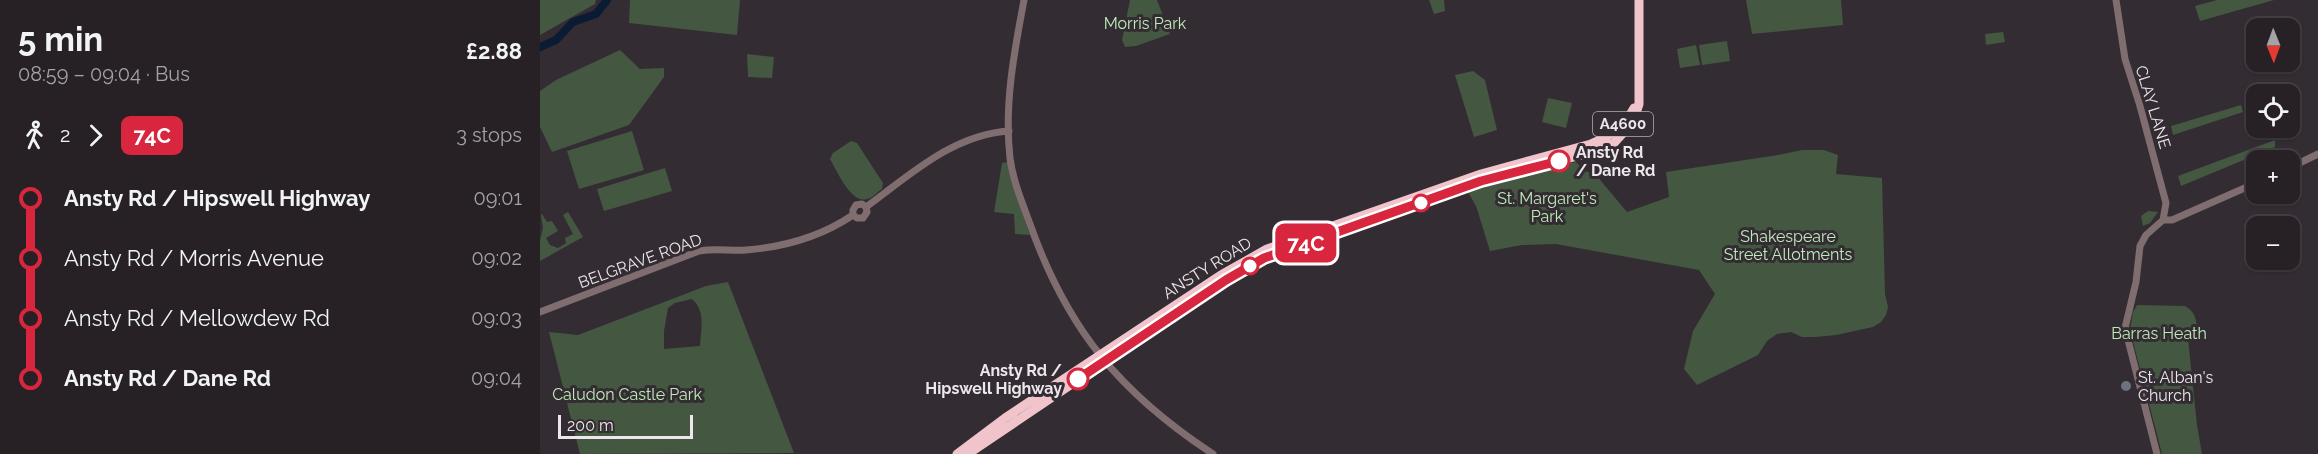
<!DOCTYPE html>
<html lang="en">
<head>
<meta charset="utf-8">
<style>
  :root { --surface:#272126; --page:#332e32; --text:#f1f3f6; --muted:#a4a3a7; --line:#433e43 }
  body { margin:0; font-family:Raleway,sans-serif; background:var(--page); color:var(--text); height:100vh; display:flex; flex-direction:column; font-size:22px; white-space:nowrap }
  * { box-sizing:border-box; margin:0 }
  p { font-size:20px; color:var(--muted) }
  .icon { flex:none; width:33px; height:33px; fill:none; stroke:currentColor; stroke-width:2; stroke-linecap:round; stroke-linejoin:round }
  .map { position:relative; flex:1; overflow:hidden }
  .side { display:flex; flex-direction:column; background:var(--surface); width:540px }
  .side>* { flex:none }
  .badge { padding:0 12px; border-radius:9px; font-size:21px; line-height:39px }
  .needle { width:39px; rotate:179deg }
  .controls { position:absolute; left:1706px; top:18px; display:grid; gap:12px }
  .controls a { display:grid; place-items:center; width:54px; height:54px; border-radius:12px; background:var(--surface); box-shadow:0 2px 4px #0004,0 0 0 2px var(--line); font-size:30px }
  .scale { position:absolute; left:18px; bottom:15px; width:135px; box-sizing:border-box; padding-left:6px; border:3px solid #ece7eb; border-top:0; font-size:16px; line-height:21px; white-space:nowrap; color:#ece7eb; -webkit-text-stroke:4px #342c33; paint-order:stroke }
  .map>.badge { position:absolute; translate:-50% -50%; box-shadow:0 0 0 3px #fff }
  .legs { display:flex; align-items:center; gap:9px; height:66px; padding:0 18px; font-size:20px }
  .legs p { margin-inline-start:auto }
  .head { display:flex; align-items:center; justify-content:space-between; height:102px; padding:0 18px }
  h1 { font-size:33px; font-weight:700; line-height:45px }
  ul { padding:0 18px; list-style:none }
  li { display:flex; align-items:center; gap:21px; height:60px; font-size:22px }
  li i { display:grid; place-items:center; width:9px; height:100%; margin:0 8px; background:currentColor }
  li i::after { content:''; width:15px; height:15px; margin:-8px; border:4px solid; border-radius:50%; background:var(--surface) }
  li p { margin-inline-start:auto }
  li:first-child i { background:linear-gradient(#0000 50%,currentColor 0) }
  li:last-child i { background:linear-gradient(currentColor 50%,#0000 0) }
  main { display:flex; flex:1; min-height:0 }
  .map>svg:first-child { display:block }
  .green { fill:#445741; fill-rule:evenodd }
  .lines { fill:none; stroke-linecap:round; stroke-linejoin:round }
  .river { stroke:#0b1b34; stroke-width:8 }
  .minor { stroke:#806d70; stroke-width:7 }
  .highway { stroke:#f1c3cb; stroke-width:9 }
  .line-1-casing { stroke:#fff; stroke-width:14 }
  .line-1 { stroke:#d7263d; stroke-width:9 }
  .stop-1-dot { fill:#fff; stroke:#d7263d; stroke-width:3 }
  .worship-dot { fill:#6b7280; stroke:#342c33; stroke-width:2 }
  .labels { text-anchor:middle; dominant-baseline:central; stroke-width:6; stroke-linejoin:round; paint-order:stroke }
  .shield { fill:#342c33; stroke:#b5afb4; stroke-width:1.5 }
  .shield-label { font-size:15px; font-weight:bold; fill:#ece7eb }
  .park-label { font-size:16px; fill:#beebb8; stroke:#342c33 }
  .street-label { font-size:16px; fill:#ece7eb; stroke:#342c33 }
  .stop-label { font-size:16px; font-weight:bold; fill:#ece7eb; stroke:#342c33; text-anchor:start }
  .poi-label { font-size:16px; fill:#ece7eb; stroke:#342c33; text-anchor:start }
</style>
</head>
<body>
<main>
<section class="side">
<div class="head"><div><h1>5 min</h1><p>08:59 – 09:04 · Bus</p></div><b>£2.88</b></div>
<div class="legs"><svg class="icon" aria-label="walk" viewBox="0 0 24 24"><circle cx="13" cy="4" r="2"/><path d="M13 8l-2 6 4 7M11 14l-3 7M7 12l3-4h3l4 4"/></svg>2<svg class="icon" aria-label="forward" viewBox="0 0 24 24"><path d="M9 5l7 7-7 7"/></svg><b class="badge" style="background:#d7263d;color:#fff">74C</b><p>3 stops</p></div>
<ul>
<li><i style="color:#d7263d"></i><b>Ansty Rd / Hipswell Highway</b><p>09:01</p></li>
<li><i style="color:#d7263d"></i><span>Ansty Rd / Morris Avenue</span><p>09:02</p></li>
<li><i style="color:#d7263d"></i><span>Ansty Rd / Mellowdew Rd</span><p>09:03</p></li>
<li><i style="color:#d7263d"></i><b>Ansty Rd / Dane Rd</b><p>09:04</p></li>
</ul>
</section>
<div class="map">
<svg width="1778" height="454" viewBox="0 0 1778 454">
  <rect width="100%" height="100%" fill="#342c33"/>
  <!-- green -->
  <path class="green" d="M0 0H56L55 4 0 35Z
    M90 0H200L197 35 89 23Z
    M590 0H617L630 34 596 46 585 47 582 40Z
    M889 0H904L905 11 894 14Z
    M1206 0H1301L1303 25 1212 34Z
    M1677 0H1734L1660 21 1655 6Z
    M1463 32 1465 42 1446 45 1445 34Z
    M1187 41 1190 61 1162 65 1159 45Z
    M1156 45 1160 65 1140 68 1137 49Z
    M80 50 100 69 124 68V77L89 125 12 152 0 127V91L16 80Z
    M207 54 234 57 232 78 208 77Z
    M933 71 945 80 957 130 934 137 915 75Z
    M1008 98 1032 103 1026 128 1002 122Z
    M1701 105 1703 112 1633 135 1631 126Z
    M92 131 104 170 39 189 27 151Z
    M1735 140V147L1641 186 1638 176Z
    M311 141 317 143 343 183 342 189C337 192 333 198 327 199 311 204 297 171 290 159L293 153Z
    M1262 150H1284L1298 155 1296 174 1342 178 1345 294 1348 307 1346 315 1341 322 1333 327 1296 335 1276 337H1262L1251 332 1237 334 1227 341 1218 355 1157 385 1144 369 1153 331 1175 294 1159 270 1016 244 982 245 950 251 936 206 928 192 981 175 1036 162 1045 171 1056 175 1087 212 1129 197 1126 172 1238 155Z
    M468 162 479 203 490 235 475 234 474 214 454 212 462 163Z
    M125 168 132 191 64 211 57 189Z
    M1608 211 1618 212 1610 223 1603 226 1601 216Z
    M28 212 43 237 0 261V240L3 228 1 215 2 214 7 222 12 221 18 231 6 238 10 245 18 248 26 243 25 238 33 234 23 215Z
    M188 282 254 453 40 454 9 332 38 335 166 286ZM152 299C166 311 161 329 160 346L124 349V331L128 308 135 303Z
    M1597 305 1645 306C1655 312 1656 318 1657 328L1647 329 1657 425 1662 454H1622L1590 330 1593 312Z"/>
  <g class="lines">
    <!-- river -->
    <path class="river" d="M0 47 16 40 33 22 56 14 67 0"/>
    <!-- minor -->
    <path class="minor" d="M484 0C474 53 464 105 470 158 473 181 482 202 490 224 527 329 580 393 673 454
      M1576 0 1585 59 1600 106 1626 203 1623 220 1606 235 1600 246 1596 282 1585 328 1617 454
      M1749 168 1778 154
      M326 207C370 175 412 135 469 131
      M313 215V210L316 205 322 204 326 207
      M313 215 317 218H323L327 212 326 207
      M1623 220H1632L1716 183
      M0 312 159 251C175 248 190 251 206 250 244 247 282 236 313 215"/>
    <!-- highway -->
    <path class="highway" d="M417 454 465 418 681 275 727 249 941 174 1051 144C1070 136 1084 127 1094 108
      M428 454 686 280 710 265 740 252 941 181 1053 152 1074 143 1093 122 1099 104V0"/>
  </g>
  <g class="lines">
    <defs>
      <path id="line-1" d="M538 379 686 280 724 258 941 181 1019 161"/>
    </defs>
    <!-- line-1 casing -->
    <use href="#line-1" class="line-1-casing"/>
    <!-- line-1 -->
    <use href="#line-1" class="line-1"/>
  </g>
  <!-- markers -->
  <g class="stop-1-dot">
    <circle cx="1019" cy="161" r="10"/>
    <circle cx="881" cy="203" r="8"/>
    <circle cx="710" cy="266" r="8"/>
    <circle cx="538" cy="379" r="10"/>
  </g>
  <circle class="worship-dot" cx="1586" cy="386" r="6"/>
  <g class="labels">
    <!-- shield labels -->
    <rect class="shield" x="1053" y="112" width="60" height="24" rx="4.5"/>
    <g class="shield-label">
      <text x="1083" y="124">A4600</text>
    </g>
    <!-- park labels -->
    <g class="park-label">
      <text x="605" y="23">Morris Park</text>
      <text x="1007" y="198">St. Margaret's<tspan x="1007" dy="18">Park</tspan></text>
      <text x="1248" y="236">Shakespeare<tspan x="1248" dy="18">Street Allotments</tspan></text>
      <text x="1619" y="333">Barras Heath</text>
      <text x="87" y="394">Caludon Castle Park</text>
    </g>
    <!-- street labels -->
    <g class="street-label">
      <text transform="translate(1613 107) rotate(73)">CLAY LANE</text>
      <text transform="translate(100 261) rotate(-20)">BELGRAVE ROAD</text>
      <text transform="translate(667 268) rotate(-32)">ANSTY ROAD</text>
    </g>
    <!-- stop labels -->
    <g class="stop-label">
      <text x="1036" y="152">Ansty Rd<tspan x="1036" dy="18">/ Dane Rd</tspan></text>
      <text x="522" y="370" text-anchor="end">Ansty Rd /<tspan x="522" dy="18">Hipswell Highway</tspan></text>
    </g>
    <!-- poi labels -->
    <g class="poi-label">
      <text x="1598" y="377">St. Alban's<tspan x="1598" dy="18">Church</tspan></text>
    </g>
  </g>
</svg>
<div class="controls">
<a><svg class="needle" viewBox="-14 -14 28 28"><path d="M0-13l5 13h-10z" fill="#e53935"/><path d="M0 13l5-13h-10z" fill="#a4a3a7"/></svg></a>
<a><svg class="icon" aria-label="locate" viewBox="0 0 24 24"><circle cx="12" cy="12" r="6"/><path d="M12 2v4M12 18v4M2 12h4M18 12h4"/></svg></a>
<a>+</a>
<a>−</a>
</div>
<div class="scale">200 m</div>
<b class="badge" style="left:766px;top:243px;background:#d7263d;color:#fff">74C</b>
</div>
</main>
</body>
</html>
